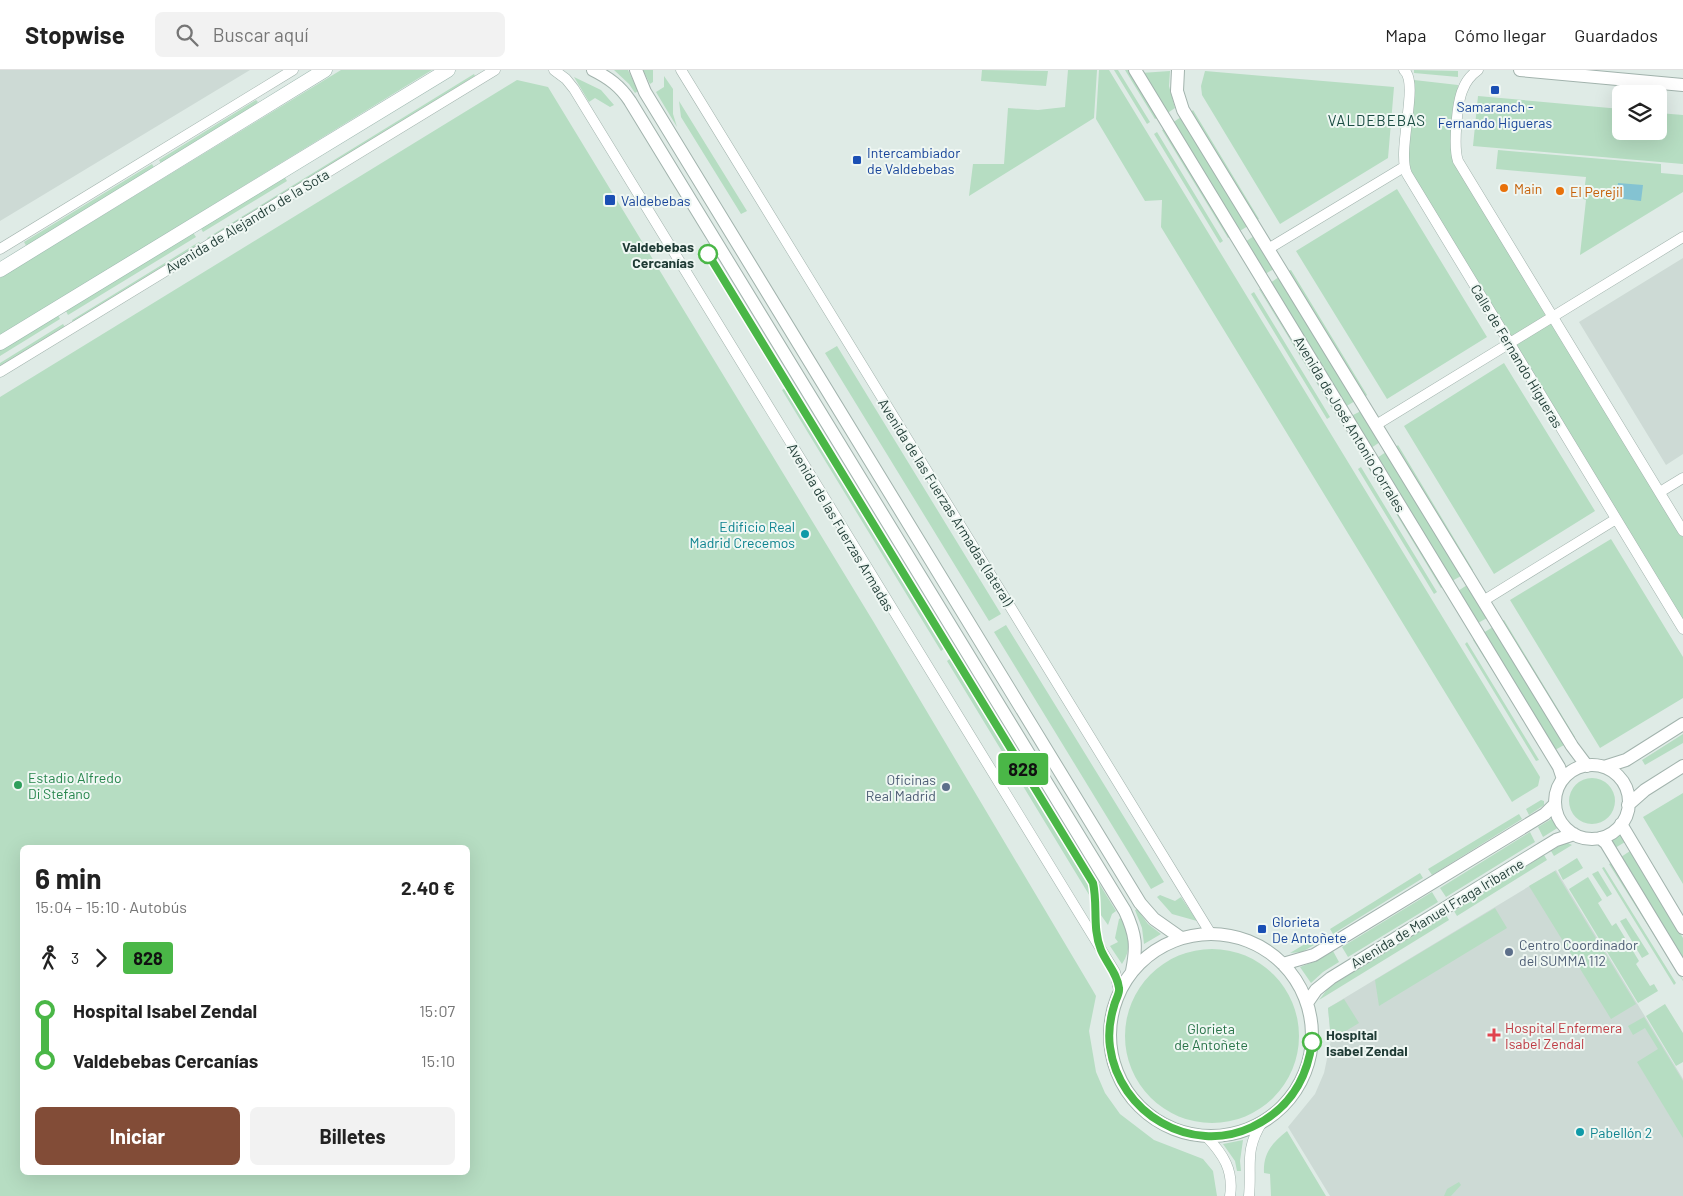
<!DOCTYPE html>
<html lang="es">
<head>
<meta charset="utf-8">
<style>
  :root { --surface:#fff; --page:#f2f2f2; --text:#222; --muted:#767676; --line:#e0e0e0; --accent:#824c37 }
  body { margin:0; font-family:Barlow,sans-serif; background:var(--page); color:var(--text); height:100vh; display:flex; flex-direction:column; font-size:19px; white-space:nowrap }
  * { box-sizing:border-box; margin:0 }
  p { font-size:16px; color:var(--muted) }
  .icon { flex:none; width:28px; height:28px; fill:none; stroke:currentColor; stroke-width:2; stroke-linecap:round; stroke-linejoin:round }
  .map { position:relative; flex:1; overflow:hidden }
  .details { position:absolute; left:20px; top:775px; width:450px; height:330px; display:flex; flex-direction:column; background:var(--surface); border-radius:8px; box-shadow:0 5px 20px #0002 }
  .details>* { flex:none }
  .badge { padding:0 10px; border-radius:4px; font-size:18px; line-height:32px }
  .controls { position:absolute; left:1612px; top:15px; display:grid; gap:10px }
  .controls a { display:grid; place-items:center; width:55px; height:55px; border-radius:8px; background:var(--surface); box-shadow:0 5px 20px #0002; font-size:25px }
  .map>.badge { position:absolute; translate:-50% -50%; box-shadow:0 0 0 2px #fff }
  .legs { display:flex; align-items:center; gap:8px; height:55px; padding:0 15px; font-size:16px }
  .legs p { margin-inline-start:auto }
  .summary { display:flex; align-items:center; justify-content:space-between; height:85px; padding:0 15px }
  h1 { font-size:28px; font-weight:700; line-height:38px }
  .cta { display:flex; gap:10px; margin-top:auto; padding:10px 15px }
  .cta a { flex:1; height:58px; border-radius:8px; background:var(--accent); color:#fff; font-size:20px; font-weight:700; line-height:58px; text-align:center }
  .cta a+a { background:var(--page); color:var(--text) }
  ul { padding:0 15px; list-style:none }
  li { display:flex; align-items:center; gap:18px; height:50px; font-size:19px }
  li i { display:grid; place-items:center; width:8px; height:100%; margin:0 6px; background:currentColor }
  li i::after { content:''; width:12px; height:12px; margin:-6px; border:4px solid; border-radius:50%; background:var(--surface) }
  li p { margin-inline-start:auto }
  li:first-child i { background:linear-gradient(#0000 50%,currentColor 0) }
  li:last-child i { background:linear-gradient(currentColor 50%,#0000 0) }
  header { display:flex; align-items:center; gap:30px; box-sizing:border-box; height:70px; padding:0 25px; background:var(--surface); border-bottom:1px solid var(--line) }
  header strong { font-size:24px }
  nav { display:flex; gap:28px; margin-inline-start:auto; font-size:18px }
  .search { width:350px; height:45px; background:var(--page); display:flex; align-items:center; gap:12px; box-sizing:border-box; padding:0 18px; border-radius:8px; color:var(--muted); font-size:19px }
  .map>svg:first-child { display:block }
  .built { fill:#cddad5 }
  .green { fill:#b6ddc2; fill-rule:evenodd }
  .water { fill:#84c3d2 }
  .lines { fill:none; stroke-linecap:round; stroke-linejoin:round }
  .minor-casing { stroke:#a2b3ad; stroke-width:11 }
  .tertiary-casing { stroke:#a2b3ad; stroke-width:14 }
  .secondary-casing { stroke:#9db7af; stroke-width:15 }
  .minor { stroke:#fff; stroke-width:10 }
  .tertiary { stroke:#fff; stroke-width:12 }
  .secondary { stroke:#fff; stroke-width:14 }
  .line-1-casing { stroke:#fff; stroke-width:11 }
  .line-1 { stroke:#4ab747; stroke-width:8 }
  .transit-dot { fill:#1a4fb4; stroke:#eff7f3; stroke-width:2 }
  .food-dot { fill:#e8710a; stroke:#eff7f3; stroke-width:2 }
  .stop-1-dot { fill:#fff; stroke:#4ab747; stroke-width:2.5 }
  .culture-dot { fill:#0f9aa8; stroke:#eff7f3; stroke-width:2 }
  .leisure-dot { fill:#2e9e5b; stroke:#eff7f3; stroke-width:2 }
  .service-dot { fill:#5c6f8a; stroke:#eff7f3; stroke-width:2 }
  .health-dot { fill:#e0444e; stroke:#eff7f3; stroke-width:2 }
  .labels { text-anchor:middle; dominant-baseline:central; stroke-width:4; stroke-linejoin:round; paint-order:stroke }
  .transit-label { font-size:14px; fill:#164399; stroke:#eff7f3; text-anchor:start }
  .food-label { font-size:14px; fill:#c56008; stroke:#eff7f3; text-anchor:start }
  .street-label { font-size:14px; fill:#1f3b35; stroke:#eff7f3 }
  .stop-label { font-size:14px; font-weight:bold; fill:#1f3b35; stroke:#eff7f3; text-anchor:end }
  .culture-label { font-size:14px; fill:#0d838f; stroke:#eff7f3; text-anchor:end }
  .leisure-label { font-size:14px; fill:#27864d; stroke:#eff7f3; text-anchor:start }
  .service-label { font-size:14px; fill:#4e5e75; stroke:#eff7f3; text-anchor:end }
  .health-label { font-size:14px; fill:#be3a42; stroke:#eff7f3; text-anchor:start }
  .park-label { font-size:14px; fill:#287348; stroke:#eff7f3 }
  .neighbourhood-label { font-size:15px; letter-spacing:1px; fill:#1b4d43; stroke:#eff7f3 }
</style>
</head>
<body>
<header>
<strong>Stopwise</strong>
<div class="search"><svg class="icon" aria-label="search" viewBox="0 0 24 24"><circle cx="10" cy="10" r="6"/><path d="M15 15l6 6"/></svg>Buscar aquí</div>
<nav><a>Mapa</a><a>Cómo llegar</a><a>Guardados</a></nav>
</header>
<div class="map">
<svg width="1683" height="1126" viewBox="0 0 1683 1126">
  <rect width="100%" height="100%" fill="#dfebe6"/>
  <!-- built -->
  <path class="built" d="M0 0H250L0 151Z
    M1683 188V384L1666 395 1579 252Z
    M1556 800 1683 1009V1126H1330L1288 1057 1315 1024 1324 1003 1331 970 1328 938Z"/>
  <!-- green -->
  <path class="green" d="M341 0H432L0 266V208Z
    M614 0H628L638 21 635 23 629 14Z
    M643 0H653V12L650 14Z
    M982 0 1048 1 1046 16 981 11Z
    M1068 0H1097L1094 48 969 126 973 94H1004L1008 38 1038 40 1065 37Z
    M1099 0H1109L1540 707 1538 716 1515 730 1512 732 1161 157 1162 130 1145 131 1096 49Z
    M1114 0H1118L1150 52 1147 54Z
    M1125 0H1128L1157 48 1155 49Z
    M1414 0 1458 1V7L1414 3Z
    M1170 1 1169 16 1175 38 1166 44 1141 3Z
    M1205 1 1394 17 1388 88 1280 154 1202 25 1201 16Z
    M474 4 475 6 208 170 207 168Z
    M664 6 673 19V44L677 57 656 22 664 17Z
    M574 7 601 20 614 35 610 37 595 28 589 32Z
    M517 10 548 17 873 551 1092 919 1096 926 1089 961 1096 1002 1105 1023 1120 1044 1154 1070 1203 1089 1213 1101 1217 1126H0V327ZM22 778H468V1102H22Z
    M1414 10 1458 15 1453 78 1533 221 1683 467V551L1406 96Z
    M1478 26 1621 39V61H1659V43L1683 45V94L1473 76Z
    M256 30 258 32 245 44 162 95 159 90Z
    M679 31 747 141 741 144 681 47Z
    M1193 40 1259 149 1257 150 1191 42Z
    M1181 47 1248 156 1238 162 1172 53Z
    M1164 59 1230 167 1228 168 1162 60Z
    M1157 62 1223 171 1220 173 1154 64Z
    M1498 80 1661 94V103L1683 105V122L1580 185 1586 130 1583 129 1586 107 1496 99Z
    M152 94 155 99 27 177 24 172Z
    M284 106 287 111 203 162 200 157Z
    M1397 119 1487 267 1387 329 1296 181Z
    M192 161 196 167 68 245 65 239Z
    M1254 166 1274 199 1265 204 1245 172Z
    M199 172 201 174 73 252 72 250Z
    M1291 200 1367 325 1365 327 1288 201Z
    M1279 207 1355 331 1345 337 1270 213Z
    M1259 219H1260L1336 343H1335Z
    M1254 222 1330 347 1327 349 1251 224Z
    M57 243 60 249 0 286V278Z
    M63 254 65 257 0 297V293Z
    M837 276 1001 544 989 551 825 283Z
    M1504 293 1595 441 1494 504 1404 356Z
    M787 317 945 578 941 581 782 320Z
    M1361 341 1380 372 1371 378 1351 346Z
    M1398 375 1473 500 1471 501 1396 377Z
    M1386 382 1461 506 1452 511 1377 388Z
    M1368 393 1443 517 1441 518 1366 394Z
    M1361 397 1437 522 1434 524 1358 399Z
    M1611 469 1683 587V628L1600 678 1510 530Z
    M1467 515 1487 548 1478 553 1458 521Z
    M1504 550 1575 667 1573 668 1502 551Z
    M1006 555 1164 812 1151 819 994 562Z
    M1493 557 1564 675 1555 680 1483 563Z
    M1474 569 1546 685 1473 570Z
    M1467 572 1539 690 1536 691 1465 574Z
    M951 588 1091 818V828L947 591Z
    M1683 664V673L1645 695 1642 690Z
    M1569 731a23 23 0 1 1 46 0a23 23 0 1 1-46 0Z
    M1683 723V814L1643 747Z
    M1541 730 1544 731V735L1529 745 1526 739Z
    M1519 744 1522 749 1432 805 1428 799Z
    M1553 748 1559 757 1543 767 1538 757Z
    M1530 762 1535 772 1446 827 1440 818Z
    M1619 763 1625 772 1615 778 1610 769Z
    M1566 772 1572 775 1554 786 1551 781Z
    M1630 781 1683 868V889L1621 787Z
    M1544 785 1547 790 1457 846 1454 841Z
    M1577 788 1583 798 1563 810 1558 800Z
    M1611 793 1683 910V911L1609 794Z
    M1604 797 1676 913 1674 915 1602 798Z
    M1555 801 1636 934 1611 949 1529 816Z
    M1598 801 1612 824 1607 827 1592 804Z
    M1420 803 1423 808 1333 864 1330 859Z
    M1588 807 1602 830 1598 833 1612 856 1616 853 1639 891 1636 894 1650 916 1654 914 1658 921 1638 933 1569 819Z
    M1097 810 1116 841 1112 844 1108 855 1098 841Z
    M1432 822 1438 832 1348 887 1342 877Z
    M1160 825 1175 831 1181 827 1197 851 1172 844 1157 827Z
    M1495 838 1507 858 1379 936 1375 910Z
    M1137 839 1148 854 1161 864 1144 874 1142 858 1135 840Z
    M1446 845 1449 850 1319 930 1329 917Z
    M1121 848C1130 863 1132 879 1122 894L1110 876 1118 872 1115 868 1119 849Z
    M1626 848 1649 884 1642 888 1620 851Z
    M1323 863 1326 868 1302 882 1290 883Z
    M1125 966a87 87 0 1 1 174 0a87 87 0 1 1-174 0Z
    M1333 881 1339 892 1323 902 1311 913 1300 897 1316 891Z
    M1344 929 1359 953 1331 970 1328 938Z
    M1665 934 1683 963V992L1676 996 1646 946Z
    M1644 947 1683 1011V1068L1637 992 1658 979 1645 958 1633 965 1628 956Z
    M1287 1061 1326 1126H1271L1270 1104 1264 1103C1263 1083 1272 1073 1287 1061Z
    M1243 1070 1240 1091 1241 1101H1237L1235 1091 1223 1074Z
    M1459 1112 1461 1115 1451 1126H1444L1447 1119Z"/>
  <!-- water -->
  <path class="water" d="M1618 113 1643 115 1641 131 1616 128Z"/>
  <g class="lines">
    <defs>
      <path id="minor" d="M554 0 566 9 574 19 1115 902 1119 921
        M681 0 1211 864
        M1404 0C1420 13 1396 81 1407 104L1683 559
        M1478 0C1471 5 1466 11 1463 19 1457 32 1453 77 1458 91L1683 461
        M0 179 293 0
        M1268 179 1404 97
        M0 302 495 0
        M1376 355 1683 167
        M1660 422 1683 408
        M1483 531 1616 449
        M1206 1066C1223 1084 1234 1100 1230 1126
        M1249 1126C1252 1095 1244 1081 1262 1052"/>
      <path id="tertiary" d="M593 0C609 8 620 16 630 31L1125 841C1136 865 1137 876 1132 901
        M636 0 645 22 1140 833 1154 849 1181 868
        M1135 0 1559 697 1563 709
        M1178 0 1177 21 1183 40 1572 676 1587 696
        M1520 0 1683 15
        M1555 732a37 37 0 1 1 74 0a37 37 0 1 1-74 0Z
        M1604 697 1626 690 1683 654
        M1628 735 1645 720 1683 696
        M1621 754 1683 858
        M1600 768 1606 773 1683 900
        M1110 965a101 101 0 1 1 202 0a101 101 0 1 1-202 0Z
        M1283 894 1314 885 1545 744 1555 734
        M1307 933 1316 920 1331 908 1556 770 1574 764"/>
      <path id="secondary" d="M0 200 325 0
        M0 273 448 0"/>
    </defs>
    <!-- minor casing -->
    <use href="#minor" class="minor-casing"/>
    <!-- tertiary casing -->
    <use href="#tertiary" class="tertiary-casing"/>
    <!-- secondary casing -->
    <use href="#secondary" class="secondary-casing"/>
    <!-- minor -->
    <use href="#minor" class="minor"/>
    <!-- tertiary -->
    <use href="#tertiary" class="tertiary"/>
    <!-- secondary -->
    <use href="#secondary" class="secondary"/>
  </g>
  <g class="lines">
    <defs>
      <path id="line-1" d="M708 184 1093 813C1098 835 1092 858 1101 880 1107 894 1117 903 1119 918 1120 924 1115 930 1114 936 1110 949 1108 963 1110 977 1119 1043 1191 1086 1252 1057 1288 1040 1307 1010 1312 972"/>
    </defs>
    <!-- line-1 casing -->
    <use href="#line-1" class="line-1-casing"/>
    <!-- line-1 -->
    <use href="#line-1" class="line-1"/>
  </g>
  <!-- markers -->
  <g class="transit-dot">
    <rect x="1490" y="15" width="10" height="10" rx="2.5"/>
    <rect x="852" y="85" width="10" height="10" rx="2.5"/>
    <rect x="604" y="124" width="12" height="12" rx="2.5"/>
    <rect x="1257" y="854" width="10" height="10" rx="2.5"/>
  </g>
  <g class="food-dot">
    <circle cx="1504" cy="118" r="5"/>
    <circle cx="1560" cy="121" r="5"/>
  </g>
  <g class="stop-1-dot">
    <circle cx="708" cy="184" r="9"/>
    <circle cx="1312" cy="972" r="9"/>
  </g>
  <g class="culture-dot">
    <circle cx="805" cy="464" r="5"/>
    <circle cx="1580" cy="1062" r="5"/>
  </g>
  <circle class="leisure-dot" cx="18" cy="715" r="5"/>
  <g class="service-dot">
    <circle cx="946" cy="717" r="5"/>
    <circle cx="1509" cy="882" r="5"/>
  </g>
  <path class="health-dot" d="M1491.5 957.5h5v5h5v5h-5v5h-5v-5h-5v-5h5z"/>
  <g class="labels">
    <!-- transit labels -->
    <g class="transit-label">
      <text x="1495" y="36" text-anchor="middle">Samaranch -<tspan x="1495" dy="16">Fernando Higueras</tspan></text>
      <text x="867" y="82">Intercambiador<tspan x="867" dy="16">de Valdebebas</tspan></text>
      <text x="621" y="130">Valdebebas</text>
      <text x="1272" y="851">Glorieta<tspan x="1272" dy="16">De Antoñete</tspan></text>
    </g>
    <!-- food labels -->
    <g class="food-label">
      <text x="1514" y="118">Main</text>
      <text x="1570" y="121">El Perejil</text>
    </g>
    <!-- street labels -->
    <g class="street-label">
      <text transform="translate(247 151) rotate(-31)">Avenida de Alejandro de la Sota</text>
      <text transform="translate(1517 286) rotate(59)">Calle de Fernando Higueras</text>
      <text transform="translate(1350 354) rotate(59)">Avenida de José Antonio Corrales</text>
      <text transform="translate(946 432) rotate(58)">Avenida de las Fuerzas Armadas (lateral)</text>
      <text transform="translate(841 457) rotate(59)">Avenida de las Fuerzas Armadas</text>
      <text transform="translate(1437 843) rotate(-31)">Avenida de Manuel Fraga Iribarne</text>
    </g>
    <!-- stop labels -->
    <g class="stop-label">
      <text x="694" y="176">Valdebebas<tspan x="694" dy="16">Cercanías</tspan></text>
      <text x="1326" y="964" text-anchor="start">Hospital<tspan x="1326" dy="16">Isabel Zendal</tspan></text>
    </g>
    <!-- culture labels -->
    <g class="culture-label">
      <text x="795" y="456">Edificio Real<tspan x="795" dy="16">Madrid Crecemos</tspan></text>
      <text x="1590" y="1062" text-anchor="start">Pabellón 2</text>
    </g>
    <!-- leisure labels -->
    <g class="leisure-label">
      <text x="28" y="707">Estadio Alfredo<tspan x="28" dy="16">Di Stefano</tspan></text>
    </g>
    <!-- service labels -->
    <g class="service-label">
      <text x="936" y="709">Oficinas<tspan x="936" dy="16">Real Madrid</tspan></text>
      <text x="1519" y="874" text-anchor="start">Centro Coordinador<tspan x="1519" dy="16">del SUMMA 112</tspan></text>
    </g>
    <!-- health labels -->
    <g class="health-label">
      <text x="1505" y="957">Hospital Enfermera<tspan x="1505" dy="16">Isabel Zendal</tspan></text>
    </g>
    <!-- park labels -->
    <g class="park-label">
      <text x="1211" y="958">Glorieta<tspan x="1211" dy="16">de Antoñete</tspan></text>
    </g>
    <!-- neighbourhood labels -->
    <g class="neighbourhood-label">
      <text x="1377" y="50">VALDEBEBAS</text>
    </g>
  </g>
</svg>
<div class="controls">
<a><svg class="icon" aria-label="layers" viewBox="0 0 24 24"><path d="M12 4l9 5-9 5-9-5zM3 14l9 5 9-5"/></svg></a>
</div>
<b class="badge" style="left:1023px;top:699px;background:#4ab747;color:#111">828</b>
<section class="details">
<div class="summary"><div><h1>6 min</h1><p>15:04 – 15:10 · Autobús</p></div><b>2.40 €</b></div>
<div class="legs"><svg class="icon" aria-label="walk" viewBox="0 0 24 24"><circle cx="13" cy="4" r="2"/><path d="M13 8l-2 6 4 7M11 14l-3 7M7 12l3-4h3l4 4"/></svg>3<svg class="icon" aria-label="forward" viewBox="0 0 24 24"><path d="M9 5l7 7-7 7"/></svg><b class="badge" style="background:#4ab747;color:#111">828</b></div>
<ul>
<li><i style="color:#4ab747"></i><b>Hospital Isabel Zendal</b><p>15:07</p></li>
<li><i style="color:#4ab747"></i><b>Valdebebas Cercanías</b><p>15:10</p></li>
</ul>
<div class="cta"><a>Iniciar</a><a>Billetes</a></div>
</section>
</div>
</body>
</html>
